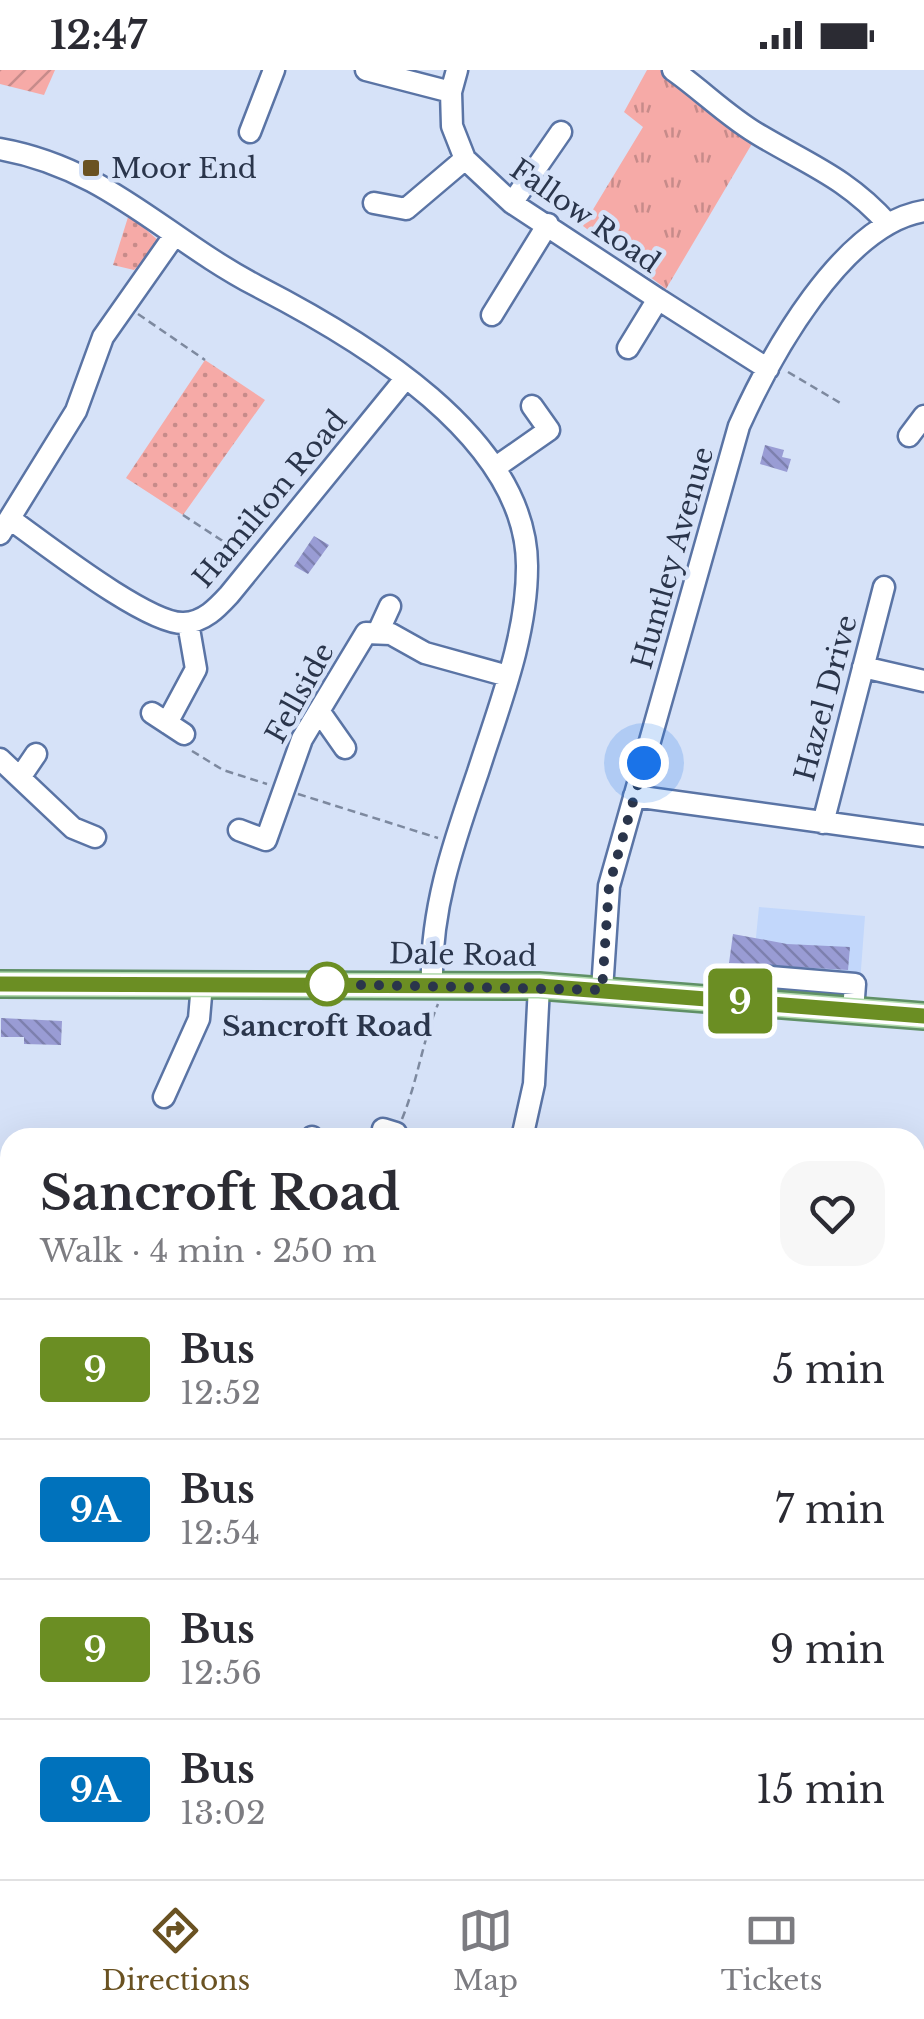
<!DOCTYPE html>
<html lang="en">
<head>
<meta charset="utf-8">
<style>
  :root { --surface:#fff; --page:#f7f7f7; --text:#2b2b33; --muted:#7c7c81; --line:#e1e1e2; --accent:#6a5222 }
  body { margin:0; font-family:"Libre Baskerville",serif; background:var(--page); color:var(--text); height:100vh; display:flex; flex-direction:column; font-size:38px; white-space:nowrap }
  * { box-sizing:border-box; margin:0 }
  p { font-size:32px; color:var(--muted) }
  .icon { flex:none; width:55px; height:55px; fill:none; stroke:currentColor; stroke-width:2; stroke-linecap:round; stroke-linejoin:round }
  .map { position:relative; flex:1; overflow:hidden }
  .drawer { position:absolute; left:0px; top:1058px; width:925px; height:752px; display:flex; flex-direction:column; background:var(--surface); border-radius:30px 30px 0 0; box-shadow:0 10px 40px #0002 }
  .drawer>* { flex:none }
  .badge { padding:0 20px; border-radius:8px; font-size:35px; line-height:65px }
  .you { position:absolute; width:50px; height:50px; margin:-25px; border:8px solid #fff; border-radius:50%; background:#1a73e8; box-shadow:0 0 0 15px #1a73e833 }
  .map>.badge { position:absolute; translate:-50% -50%; box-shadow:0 0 0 5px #fff }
  .round { display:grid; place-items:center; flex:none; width:105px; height:105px; border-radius:30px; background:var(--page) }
  .headline { display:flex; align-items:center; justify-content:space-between; height:170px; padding:0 40px }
  h1 { font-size:48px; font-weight:700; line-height:75px }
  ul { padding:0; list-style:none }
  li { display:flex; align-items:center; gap:30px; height:140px; padding:0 40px; border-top:2px solid var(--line) }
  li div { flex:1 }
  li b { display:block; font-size:38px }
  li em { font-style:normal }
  li .badge { min-width:110px; font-weight:700; text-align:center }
  .status { display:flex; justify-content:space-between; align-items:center; height:70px; padding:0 50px; background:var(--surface); direction:ltr }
  .status svg { height:28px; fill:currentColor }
  .dock { display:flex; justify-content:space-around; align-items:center; height:140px; border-top:2px solid var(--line); background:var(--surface); font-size:28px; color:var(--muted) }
  .dock a { display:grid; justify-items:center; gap:5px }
  .dock .active { color:var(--accent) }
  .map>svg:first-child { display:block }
  .built { fill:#c2d7fb }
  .grass { fill:url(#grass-dots) }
  .park { fill:url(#park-tufts) }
  .garden { fill:url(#garden-furrows) }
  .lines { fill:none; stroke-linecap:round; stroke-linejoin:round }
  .stream { stroke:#2a9fa8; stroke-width:4 }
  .building { fill:url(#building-back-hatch) }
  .minor-casing { stroke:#5a74a5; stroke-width:25 }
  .major-casing { stroke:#5f9066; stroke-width:30 }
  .path { stroke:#7d899f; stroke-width:2.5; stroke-dasharray:8 5; stroke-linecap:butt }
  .minor { stroke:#fff; stroke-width:20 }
  .major { stroke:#b0daac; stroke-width:25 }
  .line-casing { stroke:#fff; stroke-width:22 }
  .line { stroke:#6b8e23; stroke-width:15 }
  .walk { stroke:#2a354b; stroke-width:10; stroke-dasharray:0 18 }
  .poi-dot { fill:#6a5222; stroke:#d6e2f8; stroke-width:4 }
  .stop-dot { fill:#fff; stroke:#6b8e23; stroke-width:5 }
  .labels { text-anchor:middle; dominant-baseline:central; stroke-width:9; stroke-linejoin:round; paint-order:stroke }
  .poi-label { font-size:28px; fill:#2a354b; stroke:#d6e2f8; text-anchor:start }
  .street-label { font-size:28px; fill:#2a354b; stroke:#d6e2f8 }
  .stop-label { font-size:28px; font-weight:bold; fill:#2a354b; stroke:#d6e2f8 }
</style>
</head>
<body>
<div class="status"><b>12:47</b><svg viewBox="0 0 49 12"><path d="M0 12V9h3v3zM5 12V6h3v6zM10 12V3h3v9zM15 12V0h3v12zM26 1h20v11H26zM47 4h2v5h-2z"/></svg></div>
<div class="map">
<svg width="924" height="1809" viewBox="0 0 924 1809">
  <defs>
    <pattern id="grass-dots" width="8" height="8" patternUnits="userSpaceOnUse" patternTransform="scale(2.5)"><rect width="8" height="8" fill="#f6aaa7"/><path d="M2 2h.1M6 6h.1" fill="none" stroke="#c78b8a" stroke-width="1.8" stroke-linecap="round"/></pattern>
    <pattern id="park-tufts" width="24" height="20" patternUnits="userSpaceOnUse" patternTransform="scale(2.5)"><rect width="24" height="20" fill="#f6aaa7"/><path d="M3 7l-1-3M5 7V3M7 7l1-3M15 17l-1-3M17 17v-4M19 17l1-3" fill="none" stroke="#c78b8a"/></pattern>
    <pattern id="garden-furrows" width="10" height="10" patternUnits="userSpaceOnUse" patternTransform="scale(2.5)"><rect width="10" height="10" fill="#f6aaa7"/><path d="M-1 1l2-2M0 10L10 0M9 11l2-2" fill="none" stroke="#c78b8a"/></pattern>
    <pattern id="building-back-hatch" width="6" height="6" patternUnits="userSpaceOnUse" patternTransform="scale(2.5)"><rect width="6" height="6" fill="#999cd4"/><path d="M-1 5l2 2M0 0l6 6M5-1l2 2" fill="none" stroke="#7d80ae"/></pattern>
  </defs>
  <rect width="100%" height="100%" fill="#d6e2f8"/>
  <!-- built -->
  <path class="built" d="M759 837 865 846 859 926 751 917Z
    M0 1337 10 1341V1577L5 1571 0 1575Z"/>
  <!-- grass -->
  <path class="grass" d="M129 144 161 173 134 200 113 195Z
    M205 290 265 330 183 445 126 408Z"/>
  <!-- park -->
  <path class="park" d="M647 0H660L753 72 666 219 583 156 643 57 624 42Z
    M924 1107V1355L915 1350V1138Z"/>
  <!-- garden -->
  <path class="garden" d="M0 0H55L44 25 0 14Z"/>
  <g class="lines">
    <!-- stream -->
    <path class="stream" d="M730 1809 731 1800"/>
  </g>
  <!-- building -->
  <path class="building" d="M765 375 784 380 782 387 791 389 787 402 760 394Z
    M314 466 329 475 308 504 294 496Z
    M733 864 787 874 850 877 848 900 729 893Z
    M1 948 62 951 61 975 24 974V967H1Z"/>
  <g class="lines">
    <defs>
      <path id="minor" d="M366 0 451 22
        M457 0 451 22 452 56 465 89 512 133 658 229 628 278
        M673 0C703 21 729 48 761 66 810 95 848 109 888 154
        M250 62 274 0
        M0 79C107 98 165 168 257 216 358 268 528 367 527 497 527 567 499 636 478 702 454 772 430 839 432 914
        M374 133 406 139 465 89
        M512 133 561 62
        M658 229 768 299
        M492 245 548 154
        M909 366 924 346
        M496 397 549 360 532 336
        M10 449C44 473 148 555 184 553 204 552 217 538 229 525L405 309
        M0 464 76 341 103 267 174 166
        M379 560 390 536
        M863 597 924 611
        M319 641 345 678
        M152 643 184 664
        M167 653 196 599 188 553
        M0 689 73 758 95 767
        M21 706 36 684
        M634 726 924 766
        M823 753 884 517
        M239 760 266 770 302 669 366 563 391 564 425 583 508 606
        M602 920 609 816 739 356C770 287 842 154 924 141
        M754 932 758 906 855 914 853 941
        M164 1027 199 949 202 914
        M383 1059 396 1063 394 1068
        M312 1068V1067
        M522 1068 534 1014 539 916
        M0 1120H10
        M0 1273 10 1277
        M0 1547 10 1537
        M0 1705 10 1734
        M34 1800 37 1809
        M169 1800 175 1809
        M265 1800 272 1809 280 1800
        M109 1809 121 1800"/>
      <path id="major" d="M0 914 539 916 924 946"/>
    </defs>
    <!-- minor casing -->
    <use href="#minor" class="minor-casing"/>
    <!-- major casing -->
    <use href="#major" class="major-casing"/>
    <!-- path -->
    <path class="path" d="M138 244 205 290
      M788 302 842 334
      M183 445 241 483
      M192 681 223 700 267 714
      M298 724 438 768
      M402 1049C418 1010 422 972 438 934
      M915 1087 924 1079
      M915 1170 924 1152
      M915 1621 924 1627
      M0 1671 10 1666
      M709 1809 711 1800"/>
    <!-- minor -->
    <use href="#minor" class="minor"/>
    <!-- major -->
    <use href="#major" class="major"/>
  </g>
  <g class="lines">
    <defs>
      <path id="line" d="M0 914 539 916 924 946"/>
    </defs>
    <!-- line casing -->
    <use href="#line" class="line-casing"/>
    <!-- line -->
    <use href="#line" class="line"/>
    <!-- walk -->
    <path class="walk" d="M327 914H317L602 920 609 816 644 693"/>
  </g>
  <!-- markers -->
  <rect class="poi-dot" x="81" y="88" width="20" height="20" rx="5"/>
  <circle class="stop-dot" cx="327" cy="914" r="20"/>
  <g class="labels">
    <!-- poi labels -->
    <g class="poi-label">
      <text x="111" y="98">Moor End</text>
    </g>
    <!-- street labels -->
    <g class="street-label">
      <text transform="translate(585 146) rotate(35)">Fallow Road</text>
      <text transform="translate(270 429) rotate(-50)">Hamilton Road</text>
      <text transform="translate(673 488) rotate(-74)">Huntley Avenue</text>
      <text transform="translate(300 623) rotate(-61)">Fellside</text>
      <text transform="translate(826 628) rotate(-75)">Hazel Drive</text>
      <text transform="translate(463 885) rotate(1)">Dale Road</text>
    </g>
    <!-- stop labels -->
    <g class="stop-label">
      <text x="327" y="956">Sancroft Road</text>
    </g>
  </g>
</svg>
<div class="you" style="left:644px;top:693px"></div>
<b class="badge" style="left:740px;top:931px;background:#6b8e23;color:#fff">9</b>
<section class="drawer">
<div class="headline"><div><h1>Sancroft Road</h1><p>Walk · 4 min · 250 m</p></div><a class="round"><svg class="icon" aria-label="heart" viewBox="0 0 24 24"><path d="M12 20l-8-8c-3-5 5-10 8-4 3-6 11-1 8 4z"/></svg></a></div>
<ul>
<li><span class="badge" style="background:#6b8e23;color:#fff">9</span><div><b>Bus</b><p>12:52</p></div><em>5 min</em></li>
<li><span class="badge" style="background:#0072bc;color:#fff">9A</span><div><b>Bus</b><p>12:54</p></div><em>7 min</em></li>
<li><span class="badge" style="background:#6b8e23;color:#fff">9</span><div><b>Bus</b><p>12:56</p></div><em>9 min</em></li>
<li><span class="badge" style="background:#0072bc;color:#fff">9A</span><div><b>Bus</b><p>13:02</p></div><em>15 min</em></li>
</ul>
</section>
</div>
<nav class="dock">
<a class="active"><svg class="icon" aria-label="directions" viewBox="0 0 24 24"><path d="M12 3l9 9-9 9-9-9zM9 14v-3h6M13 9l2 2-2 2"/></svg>Directions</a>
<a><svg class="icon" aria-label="map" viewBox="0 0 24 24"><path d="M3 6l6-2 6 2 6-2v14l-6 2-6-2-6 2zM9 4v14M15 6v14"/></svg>Map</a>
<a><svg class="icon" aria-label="tickets" viewBox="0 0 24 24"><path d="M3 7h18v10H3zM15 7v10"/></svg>Tickets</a>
</nav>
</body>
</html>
